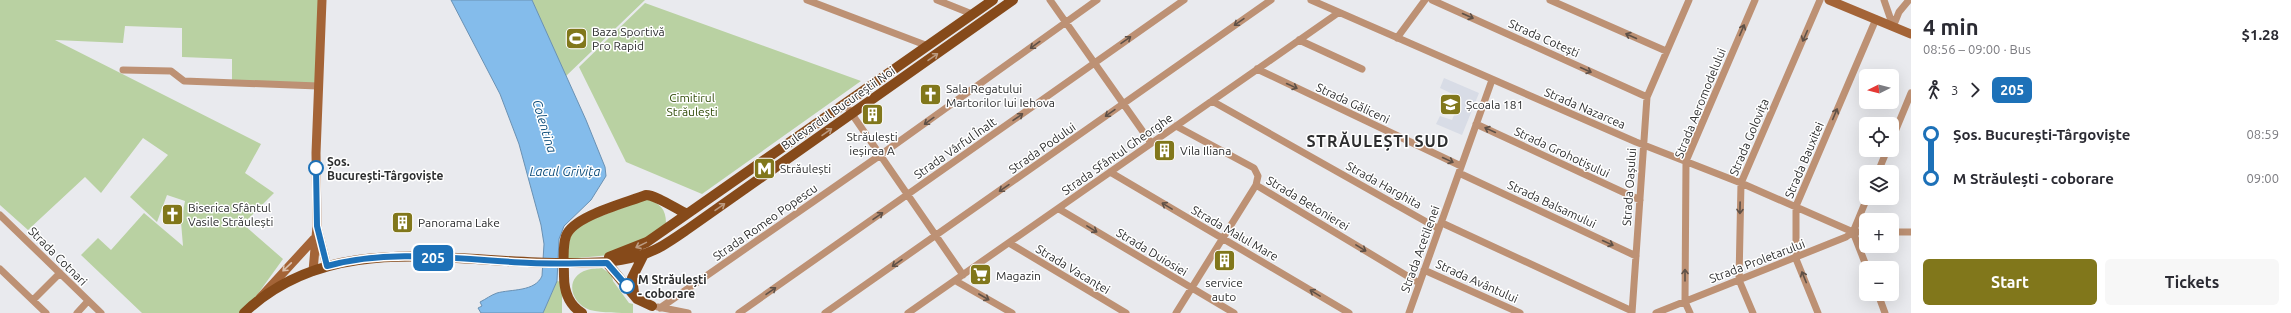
<!DOCTYPE html>
<html lang="en">
<head>
<meta charset="utf-8">
<style>
  :root { --surface:#fff; --page:#f7f7f7; --text:#2b2b33; --muted:#7c7c81; --accent:#81771b }
  body { margin:0; font-family:Ubuntu,sans-serif; background:var(--page); color:var(--text); height:100vh; display:flex; flex-direction:column; font-size:15px; white-space:nowrap }
  * { box-sizing:border-box; margin:0 }
  p { font-size:13px; color:var(--muted) }
  .icon { flex:none; width:22px; height:22px; fill:none; stroke:currentColor; stroke-width:2; stroke-linecap:round; stroke-linejoin:round }
  .map { position:relative; flex:1; overflow:hidden }
  .details { display:flex; flex-direction:column; background:var(--surface); width:380px }
  .details>* { flex:none }
  .badge { padding:0 8px; border-radius:6px; font-size:14px; line-height:26px }
  .needle { width:26px; rotate:264deg }
  .buttons { position:absolute; left:1859px; top:69px; display:grid; gap:8px }
  .buttons a { display:grid; place-items:center; width:40px; height:40px; border-radius:6px; background:var(--surface); box-shadow:0 4px 16px #0002; font-size:20px }
  .map>.badge { position:absolute; translate:-50% -50%; box-shadow:0 0 0 2px #fff }
  .legs { display:flex; align-items:center; gap:6px; height:44px; padding:0 12px; font-size:13px }
  .legs p { margin-inline-start:auto }
  .summary { display:flex; align-items:center; justify-content:space-between; height:68px; padding:0 12px }
  h1 { font-size:22px; font-weight:700; line-height:30px }
  .action { display:flex; gap:8px; margin-top:auto; padding:8px 12px }
  .action a { flex:1; height:46px; border-radius:6px; background:var(--accent); color:#fff; font-size:16px; font-weight:700; line-height:46px; text-align:center }
  .action a+a { background:var(--page); color:var(--text) }
  ul { padding:0 12px; list-style:none }
  li { display:flex; align-items:center; gap:14px; height:44px; font-size:15px }
  li i { display:grid; place-items:center; width:6px; height:100%; margin:0 5px; background:currentColor }
  li i::after { content:''; width:10px; height:10px; margin:-5px; border:3px solid; border-radius:50%; background:var(--surface) }
  li p { margin-inline-start:auto }
  li:first-child i { background:linear-gradient(#0000 50%,currentColor 0) }
  li:last-child i { background:linear-gradient(currentColor 50%,#0000 0) }
  main { display:flex; flex:1; min-height:0 }
  .map>svg:first-child { display:block }
  .built { fill:#d8dce6 }
  .green { fill:#b9d1a2 }
  .water { fill:#84bceb; stroke:#6a91b3 }
  .lines { fill:none; stroke-linecap:round; stroke-linejoin:round }
  .street { stroke:#bd9174; stroke-width:7 }
  .secondary { stroke:#a46437; stroke-width:9 }
  .primary { stroke:#864a1a; stroke-width:10 }
  .oneway { stroke:#5f5147 }
  .oneway2 { stroke:#bc9b81 }
  .oneway3 { stroke:#dbc1af }
  .line-1-casing { stroke:#fff; stroke-width:9 }
  .line-1 { stroke:#1d71b8; stroke-width:6 }
  .stop-1-dot { fill:#fff; stroke:#1d71b8; stroke-width:2 }
  .labels { text-anchor:middle; dominant-baseline:central; stroke-width:3; stroke-linejoin:round; paint-order:stroke }
  .poi-label { font-size:12px; fill:#2d2e2f; stroke:#fff; text-anchor:start }
  .street-label { font-size:12px; fill:#2d2e2f; stroke:#fff }
  .park-label { font-size:12px; fill:#304b08; stroke:#fff }
  .stop-label { font-size:12px; font-weight:bold; fill:#2d2e2f; stroke:#fff; text-anchor:start }
  .water-label { font-size:13px; font-style:italic; fill:#11507d; stroke:#fff }
  .district-label { font-size:16px; font-weight:bold; letter-spacing:1px; fill:#2d2e2f; stroke:#fff }
</style>
</head>
<body>
<main>
<div class="map">
<svg width="1911" height="313" viewBox="0 0 1911 313">
  <rect width="100%" height="100%" fill="#e9eaee"/>
  <!-- built -->
  <path class="built" d="M1444 78 1479 93 1462 135 1436 124 1440 116 1452 120 1461 98 1440 88Z"/>
  <!-- green -->
  <path class="green" d="M0 0H322L318 86 232 83V59L182 57V28L125 26 123 43 55 40 261 144 245 173 274 193 243 224 283 259 244 313H142L81 255 98 238 111 250 144 213 183 246 181 222 185 201 167 195 157 222 130 197 168 155 143 138 101 193 85 177 28 230 0 205Z
    M532 0H645L565 77Z
    M645 3 861 81 702 194 626 162 579 67Z
    M646 199C660 203 666 209 666 223L656 234 610 255 567 259 570 237 580 224Z
    M602 268 612 275 613 281 629 303 633 304V313C619 313 603 313 590 310 570 303 564 277 587 270 592 268 598 269 602 268Z
    M557 281 562 282V313H543Z"/>
  <!-- water -->
  <path class="water" d="M451 0H532L586 120 605 167 606 176 591 200 564 226 559 239 557 281 543 313H481L478 308 482 306 480 302C486 299 491 295 497 293 511 289 535 292 542 276L544 244 541 225 519 144 500 94Z"/>
  <g class="lines">
    <!-- street -->
    <path class="street" d="M807 0 928 46
      M937 0 972 14
      M1050 0 1151 143
      M1311 0 1636 142 1741 183 1853 232
      M1432 0 1647 97
      M1550 0 1666 51
      M1884 0 1893 26
      M1893 27 1899 12 1909 0
      M1397 38 1425 0
      M1299 40 1362 69
      M1257 69 1461 166
      M123 70 171 71 184 81 318 86
      M1212 101 1439 229
      M845 104 963 275
      M1476 124 1640 200
      M1892 139 1911 93
      M1110 172 1349 313
      M1878 172 1887 150
      M1459 173 1636 256
      M1256 185 1419 283
      M1867 198 1853 232 1867 268
      M1059 209 1234 313
      M0 215 101 313
      M1442 223 1632 311
      M1892 232H1911
      M1009 243 1126 313
      M0 269 46 313
      M1424 270 1520 313
      M956 281 1012 313
      M1878 294 1885 313
      M33 300 60 273
      M658 307 688 313
      M660 308 879 156 1097 0
      M77 313 88 301
      M739 313 1184 0
      M825 313 1271 0
      M908 313 1338 13
      M1176 313 1256 185 1258 176 1254 168 1176 126
      M1409 313 1492 80
      M1632 313 1647 97 1689 0
      M1656 313 1846 237 1853 232H1866
      M1690 313 1685 302 1686 161 1755 0
      M1753 313 1739 280 1741 183 1820 0
      M1818 313 1796 259V206L1876 19"/>
    <!-- secondary -->
    <path class="secondary" d="M1829 0 1911 34
      M317 227 327 266
      M313 271 317 226 316 153 322 0
      M260 298 314 239"/>
    <!-- primary -->
    <path class="primary" d="M609 257 647 242 993 0
      M607 263 637 299 652 306
      M634 293 632 278 644 254
      M244 313C331 230 451 263 560 263 586 263 612 264 638 256 657 251 672 240 688 229L1013 0
      M582 313C569 305 564 291 564 276 564 264 562 248 566 236 573 216 626 203 646 195 656 195 676 209 687 214"/>
  </g>
  <!-- one-way arrows -->
  <defs><path id="oneway-shaft" d="M-6 0H5M1.5-3L5.5 0L1.5 3" fill="none" stroke-width="1.6" stroke-linecap="round" stroke-linejoin="round"/></defs>
  <g class="oneway">
    <use href="#oneway-shaft" transform="translate(1468 16) rotate(24)"/>
    <use href="#oneway-shaft" transform="translate(1239 22) rotate(145)"/>
    <use href="#oneway-shaft" transform="translate(1742 30) rotate(-67)"/>
    <use href="#oneway-shaft" transform="translate(1631 36) rotate(-156)"/>
    <use href="#oneway-shaft" transform="translate(1805 36) rotate(114)"/>
    <use href="#oneway-shaft" transform="translate(1126 40) rotate(-35)"/>
    <use href="#oneway-shaft" transform="translate(1035 45) rotate(144)"/>
    <use href="#oneway-shaft" transform="translate(1586 70) rotate(24)"/>
    <use href="#oneway-shaft" transform="translate(1292 86) rotate(25)"/>
    <use href="#oneway-shaft" transform="translate(1110 113) rotate(145)"/>
    <use href="#oneway-shaft" transform="translate(1835 114) rotate(-67)"/>
    <use href="#oneway-shaft" transform="translate(1018 117) rotate(-35)"/>
    <use href="#oneway-shaft" transform="translate(929 121) rotate(144)"/>
    <use href="#oneway-shaft" transform="translate(1490 130) rotate(-155)"/>
    <use href="#oneway-shaft" transform="translate(1448 160) rotate(25)"/>
    <use href="#oneway-shaft" transform="translate(1004 188) rotate(145)"/>
    <use href="#oneway-shaft" transform="translate(1167 206) rotate(-149)"/>
    <use href="#oneway-shaft" transform="translate(1740 208) rotate(91)"/>
    <use href="#oneway-shaft" transform="translate(878 216) rotate(-35)"/>
    <use href="#oneway-shaft" transform="translate(1092 229) rotate(31)"/>
    <use href="#oneway-shaft" transform="translate(1608 243) rotate(25)"/>
    <use href="#oneway-shaft" transform="translate(1361 248) rotate(31)"/>
    <use href="#oneway-shaft" transform="translate(897 263) rotate(145)"/>
    <use href="#oneway-shaft" transform="translate(1685 275) rotate(-90)"/>
    <use href="#oneway-shaft" transform="translate(1804 277) rotate(-112)"/>
    <use href="#oneway-shaft" transform="translate(771 291) rotate(-35)"/>
    <use href="#oneway-shaft" transform="translate(1315 293) rotate(-149)"/>
    <use href="#oneway-shaft" transform="translate(984 297) rotate(30)"/>
  </g>
  <g class="oneway2">
    <use href="#oneway-shaft" transform="translate(933 57) rotate(-35)"/>
    <use href="#oneway-shaft" transform="translate(827 132) rotate(-35)"/>
    <use href="#oneway-shaft" transform="translate(720 207) rotate(-35)"/>
    <use href="#oneway-shaft" transform="translate(641 245) rotate(154)"/>
  </g>
  <use class="oneway3" href="#oneway-shaft" transform="translate(287 267) rotate(136)"/>
  <g class="lines">
    <defs>
      <path id="line-1" d="M316 168 317 226 327 266C393 248 463 260 531 263 556 264 582 263 607 263L627 286"/>
    </defs>
    <!-- line-1 casing -->
    <use href="#line-1" class="line-1-casing"/>
    <!-- line-1 -->
    <use href="#line-1" class="line-1"/>
  </g>
  <!-- icons -->
  <defs>
    <symbol id="stadium-square" viewBox="-11 -11 22 22"><rect x="-9" y="-9" width="18" height="18" rx="4" fill="#81771b" stroke="#fff"/><path d="M0-5a6.5 5 0 1 0 0 10a6.5 5 0 1 0 0-10ZM-3.5-1.8h7v3.6h-7Z" fill="#fff"/></symbol>
    <symbol id="church-square" viewBox="-11 -11 22 22"><rect x="-9" y="-9" width="18" height="18" rx="4" fill="#81771b" stroke="#fff"/><path d="M-1.2-6h2.4v3.5h3.3v2.4h-3.3V6h-2.4V-.1h-3.3v-2.4h3.3Z" fill="#fff"/></symbol>
    <symbol id="school-square" viewBox="-11 -11 22 22"><rect x="-9" y="-9" width="18" height="18" rx="4" fill="#81771b" stroke="#fff"/><path d="M0-5L7-2L0 1L-7-2ZM-4 1L0 2.5L4 1V4Q0 6-4 4Z" fill="#fff"/></symbol>
    <symbol id="building-square" viewBox="-11 -11 22 22"><rect x="-9" y="-9" width="18" height="18" rx="4" fill="#81771b" stroke="#fff"/><path d="M-4-6H4V6H1V3H-1V6H-4ZM-2.5-4.3h1.7v1.8h-1.7ZM.8-4.3h1.7v1.8H.8ZM-2.5-1h1.7V.8h-1.7ZM.8-1h1.7V.8H.8Z" fill="#fff"/></symbol>
    <symbol id="metro-square" viewBox="-11 -11 22 22"><rect x="-9" y="-9" width="18" height="18" rx="4" fill="#81771b" stroke="#fff"/><path d="M-5.5 5V-5H-3L0 0L3-5H5.5V5H3V-.5L0 4L-3-.5V5Z" fill="#fff"/></symbol>
    <symbol id="supermarket-square" viewBox="-11 -11 22 22"><rect x="-9" y="-9" width="18" height="18" rx="4" fill="#81771b" stroke="#fff"/><path d="M-6-5.5h2.5l.6 2H6L4.5 2H-2.5L-4.4-4H-6ZM-1.5 3.2a1.3 1.3 0 1 0 .1 0ZM3 3.2a1.3 1.3 0 1 0 .1 0Z" fill="#fff"/></symbol>
  </defs>
  <g fill-rule="evenodd">
    <use href="#stadium-square" x="564" y="26" width="25" height="25"/>
    <use href="#church-square" x="918" y="82" width="25" height="25"/>
    <use href="#school-square" x="1438" y="92" width="25" height="25"/>
    <use href="#building-square" x="860" y="102" width="25" height="25"/>
    <use href="#building-square" x="1152" y="138" width="25" height="25"/>
    <use href="#metro-square" x="752" y="156" width="25" height="25"/>
    <use href="#church-square" x="160" y="202" width="25" height="25"/>
    <use href="#building-square" x="390" y="210" width="25" height="25"/>
    <use href="#building-square" x="1212" y="248" width="25" height="25"/>
    <use href="#supermarket-square" x="968" y="262" width="25" height="25"/>
  </g>
  <!-- markers -->
  <g class="stop-1-dot">
    <circle cx="316" cy="168" r="7"/>
    <circle cx="627" cy="286" r="7"/>
  </g>
  <g class="labels">
    <!-- poi labels -->
    <g class="poi-label">
      <text x="592" y="31">Baza Sportivă<tspan x="592" dy="14">Pro Rapid</tspan></text>
      <text x="946" y="88">Sala Regatului<tspan x="946" dy="14">Martorilor lui Iehova</tspan></text>
      <text x="1466" y="104">Școala 181</text>
      <text x="872" y="136" text-anchor="middle">Străulești<tspan x="872" dy="14">ieșirea A</tspan></text>
      <text x="1180" y="150">Vila Iliana</text>
      <text x="780" y="168">Străulești</text>
      <text x="188" y="207">Biserica Sfântul<tspan x="188" dy="14">Vasile Străulești</tspan></text>
      <text x="418" y="222">Panorama Lake</text>
      <text x="996" y="275">Magazin</text>
      <text x="1224" y="282" text-anchor="middle">service<tspan x="1224" dy="14">auto</tspan></text>
    </g>
    <!-- street labels -->
    <g class="street-label">
      <text transform="translate(1544 38) rotate(24)">Strada Cotești</text>
      <text transform="translate(1353 103) rotate(25)">Strada Găliceni</text>
      <text transform="translate(1700 103) rotate(-68)">Strada Aeromodelului</text>
      <text transform="translate(838 108) rotate(-35)">Bulevardul Bucureștii Noi</text>
      <text transform="translate(1585 108) rotate(23)">Strada Nazarcea</text>
      <text transform="translate(1749 137) rotate(-67)">Strada Golovița</text>
      <text transform="translate(955 148) rotate(-35)">Strada Vârful Înalt</text>
      <text transform="translate(1042 148) rotate(-35)">Strada Podului</text>
      <text transform="translate(1562 152) rotate(25)">Strada Grohotișului</text>
      <text transform="translate(1117 154) rotate(-35)">Strada Sfântul Gheorghe</text>
      <text transform="translate(1804 160) rotate(-67)">Strada Bauxitei</text>
      <text transform="translate(1384 185) rotate(29)">Strada Harghita</text>
      <text transform="translate(1629 187) rotate(-86)">Strada Oașului</text>
      <text transform="translate(1308 203) rotate(31)">Strada Betonierei</text>
      <text transform="translate(1552 204) rotate(25)">Strada Balsamului</text>
      <text transform="translate(765 222) rotate(-35)">Strada Romeo Popescu</text>
      <text transform="translate(1235 233) rotate(30)">Strada Malul Mare</text>
      <text transform="translate(1420 249) rotate(-70)">Strada Acetilenei</text>
      <text transform="translate(1152 252) rotate(31)">Strada Duiosiei</text>
      <text transform="translate(58 256) rotate(45)">Strada Cotnari</text>
      <text transform="translate(1757 261) rotate(-21)">Strada Proletarului</text>
      <text transform="translate(1073 269) rotate(31)">Strada Vacanței</text>
      <text transform="translate(1477 281) rotate(24)">Strada Avântului</text>
    </g>
    <!-- park labels -->
    <g class="park-label">
      <text x="692" y="97">Cimitirul<tspan x="692" dy="14">Străulești</tspan></text>
    </g>
    <!-- stop labels -->
    <g class="stop-label">
      <text x="327" y="161">Șos.<tspan x="327" dy="14">București-Târgoviște</tspan></text>
      <text x="638" y="279">M Străulești<tspan x="638" dy="14">- coborare</tspan></text>
    </g>
    <!-- water labels -->
    <g class="water-label">
      <text transform="translate(545 126) rotate(73)">Colentina</text>
      <text x="565" y="171">Lacul Grivița</text>
    </g>
    <!-- district labels -->
    <g class="district-label">
      <text x="1378" y="141">STRĂULEȘTI SUD</text>
    </g>
  </g>
</svg>
<div class="buttons">
<a><svg class="needle" viewBox="-14 -14 28 28"><path d="M0-13l5 13h-10z" fill="#e53935"/><path d="M0 13l5-13h-10z" fill="#7c7c81"/></svg></a>
<a><svg class="icon" aria-label="locate" viewBox="0 0 24 24"><circle cx="12" cy="12" r="6"/><path d="M12 2v4M12 18v4M2 12h4M18 12h4"/></svg></a>
<a><svg class="icon" aria-label="layers" viewBox="0 0 24 24"><path d="M12 4l9 5-9 5-9-5zM3 14l9 5 9-5"/></svg></a>
<a>+</a>
<a>−</a>
</div>
<b class="badge" style="left:433px;top:258px;background:#1d71b8;color:#fff">205</b>
</div>
<section class="details">
<div class="summary"><div><h1>4 min</h1><p>08:56 – 09:00 · Bus</p></div><b>$1.28</b></div>
<div class="legs"><svg class="icon" aria-label="walk" viewBox="0 0 24 24"><circle cx="13" cy="4" r="2"/><path d="M13 8l-2 6 4 7M11 14l-3 7M7 12l3-4h3l4 4"/></svg>3<svg class="icon" aria-label="forward" viewBox="0 0 24 24"><path d="M9 5l7 7-7 7"/></svg><b class="badge" style="background:#1d71b8;color:#fff">205</b></div>
<ul>
<li><i style="color:#1d71b8"></i><b>Șos. București-Târgoviște</b><p>08:59</p></li>
<li><i style="color:#1d71b8"></i><b>M Străulești - coborare</b><p>09:00</p></li>
</ul>
<div class="action"><a>Start</a><a>Tickets</a></div>
</section>
</main>
</body>
</html>
